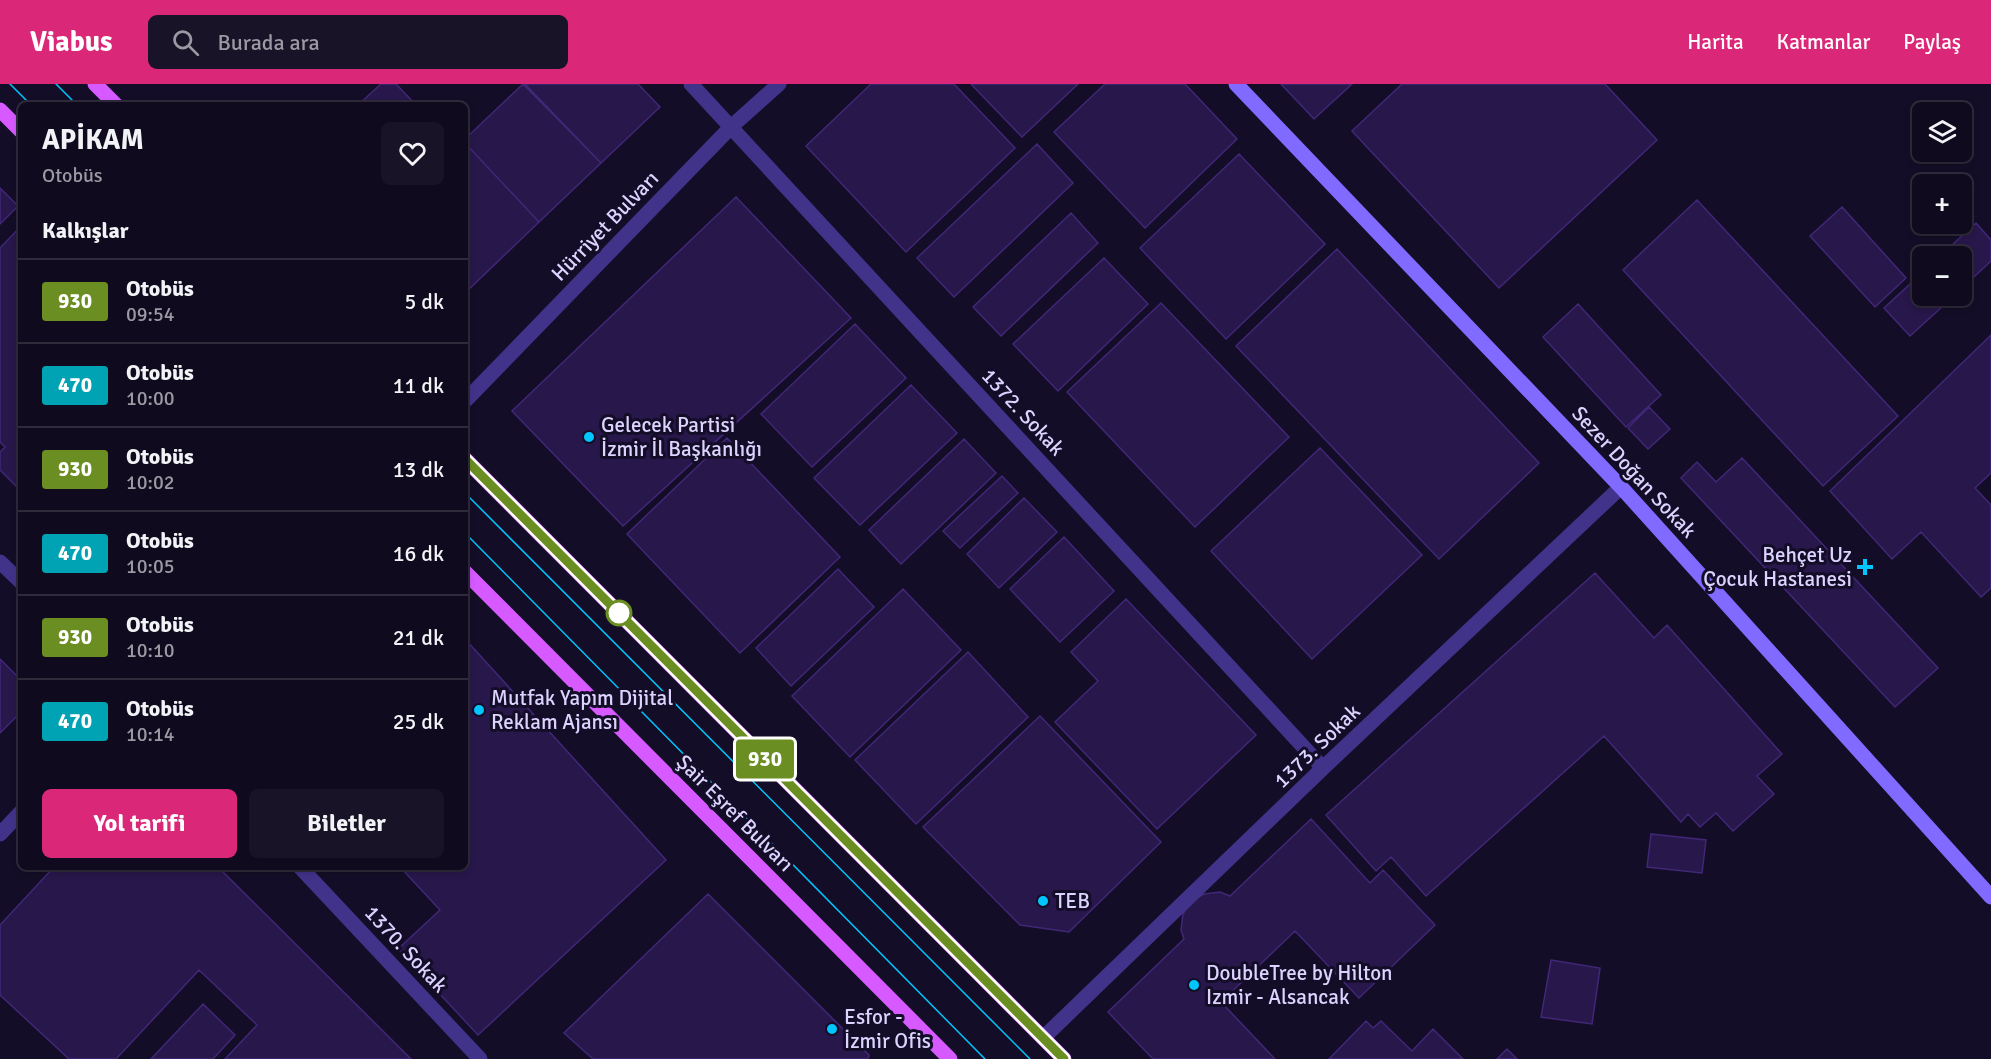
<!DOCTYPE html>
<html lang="tr">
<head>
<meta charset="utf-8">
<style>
  :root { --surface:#0f0a1d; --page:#181326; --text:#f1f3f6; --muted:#9b9aa4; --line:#2f2b3b; --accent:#db2777 }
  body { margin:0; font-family:Signika,sans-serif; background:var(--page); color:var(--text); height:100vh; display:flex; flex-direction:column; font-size:22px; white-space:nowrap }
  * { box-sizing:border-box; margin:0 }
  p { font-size:20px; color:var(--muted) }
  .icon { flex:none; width:33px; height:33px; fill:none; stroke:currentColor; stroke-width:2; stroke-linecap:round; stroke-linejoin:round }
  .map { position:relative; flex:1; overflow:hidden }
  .details { position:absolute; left:18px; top:18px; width:450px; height:768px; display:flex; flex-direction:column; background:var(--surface); border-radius:9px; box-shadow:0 3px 9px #0003,0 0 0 2px var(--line) }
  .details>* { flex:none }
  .badge { padding:0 12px; border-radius:4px; font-size:21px; line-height:39px }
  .fabs { position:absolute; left:1912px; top:18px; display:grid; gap:12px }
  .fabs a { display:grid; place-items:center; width:60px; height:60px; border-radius:9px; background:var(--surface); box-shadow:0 3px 9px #0003,0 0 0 2px var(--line); font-size:30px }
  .map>.badge { position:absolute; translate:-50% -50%; box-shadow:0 0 0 3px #fff }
  h2 { padding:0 24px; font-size:22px; line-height:54px }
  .round { display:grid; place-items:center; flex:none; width:63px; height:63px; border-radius:9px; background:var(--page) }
  .head { display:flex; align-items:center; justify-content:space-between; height:102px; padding:0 24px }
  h1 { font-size:28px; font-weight:800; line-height:45px }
  .primary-button { display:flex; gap:12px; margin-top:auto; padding:12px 24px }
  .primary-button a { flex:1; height:69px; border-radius:9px; background:var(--accent); color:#fff; font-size:24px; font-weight:800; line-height:69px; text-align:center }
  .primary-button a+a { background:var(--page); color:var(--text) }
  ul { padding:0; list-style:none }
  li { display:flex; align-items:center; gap:18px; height:84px; padding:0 24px; border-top:2px solid var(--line) }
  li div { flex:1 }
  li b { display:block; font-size:22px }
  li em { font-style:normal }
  li .badge { min-width:66px; font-weight:700; text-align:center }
  header { display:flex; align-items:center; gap:36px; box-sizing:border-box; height:84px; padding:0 30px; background:var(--accent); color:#fff }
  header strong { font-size:28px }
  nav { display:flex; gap:33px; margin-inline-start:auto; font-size:21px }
  .search { width:420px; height:54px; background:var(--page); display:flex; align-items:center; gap:15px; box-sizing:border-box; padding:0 21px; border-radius:9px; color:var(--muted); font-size:22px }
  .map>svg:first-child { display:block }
  .building { fill:#28174a; stroke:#412778; stroke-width:1.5 }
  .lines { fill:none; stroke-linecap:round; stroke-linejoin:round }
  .street { stroke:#42338a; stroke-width:15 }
  .secondary { stroke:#806aff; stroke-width:15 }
  .primary { stroke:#d65aff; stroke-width:15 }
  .tram { stroke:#00c5fe; stroke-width:1.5 }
  .line-casing { stroke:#fff; stroke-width:14 }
  .line { stroke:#6b8e23; stroke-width:9 }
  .poi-dot { fill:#00c5fe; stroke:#140d27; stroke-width:2 }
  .stop-dot { fill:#fff; stroke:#6b8e23; stroke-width:3 }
  .labels { text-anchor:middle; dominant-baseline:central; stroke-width:6; stroke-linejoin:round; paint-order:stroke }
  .street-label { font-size:21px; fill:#ddd3ff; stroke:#140d27 }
  .poi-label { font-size:21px; fill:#ddd3ff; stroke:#140d27; text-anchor:start }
</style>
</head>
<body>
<header>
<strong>Viabus</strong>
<div class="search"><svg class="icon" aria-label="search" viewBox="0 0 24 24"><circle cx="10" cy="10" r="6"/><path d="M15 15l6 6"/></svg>Burada ara</div>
<nav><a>Harita</a><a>Katmanlar</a><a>Paylaş</a></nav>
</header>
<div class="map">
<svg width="1991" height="975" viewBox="0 0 1991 975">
  <rect width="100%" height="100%" fill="#140d27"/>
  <!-- building -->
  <path class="building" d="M381 0H396L416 21H358Z
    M523 0 601 79 539 138 465 59V55Z
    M525 0H638L660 23 601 79Z
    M871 0H954L1015 64 906 168 806 62Z
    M971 0H1078L1022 53Z
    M1105 0H1185L1237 55 1145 144 1054 48Z
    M1281 0H1352L1314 35Z
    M1402 0H1605L1657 56 1499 204 1352 47Z
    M465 59 539 138 465 209Z
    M1037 60 1073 99 954 213 917 174Z
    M1239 70 1325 160 1226 255 1140 164Z
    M0 104 18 122 0 140Z
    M736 113 851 234 623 442 512 327Z
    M1697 116 1898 332 1823 402 1623 186Z
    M1842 123 1906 194 1875 223 1810 152Z
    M1071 129 1098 159 1001 252 973 223Z
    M1976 139 1991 156V177L1962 204V172H1940Z
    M21 142V407L0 386V368L5 363 0 358V164Z
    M1337 165 1539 379 1439 475 1236 262Z
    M1104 174 1148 220 1058 307 1013 260Z
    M1923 188V212H1954L1910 252 1884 224Z
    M1161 219 1289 353 1195 443 1067 308Z
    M1578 220 1661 311 1626 343 1543 253Z
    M855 240 906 294 812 383 761 330Z
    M1991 251V389L1975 404 1991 421V504L1981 513 1921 448 1892 475 1830 407Z
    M911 301 957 349 860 441 814 394Z
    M1649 323 1670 345 1648 365 1628 344Z
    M727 354 840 473 740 569 627 450Z
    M964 355 996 389 901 480 869 446Z
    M1320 364 1422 471 1312 575 1211 467Z
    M1742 374 1938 584 1895 623 1681 394 1697 378 1716 398Z
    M1002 392 1018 409 960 464 943 447Z
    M1024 414 1057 448 999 504 967 470Z
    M1064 453 1114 507 1060 558 1010 505Z
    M838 485 874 523 791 602 756 564Z
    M1595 489 1654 554 1667 541 1782 670 1757 692 1774 710 1733 747 1716 729 1700 743 1688 730 1681 738 1604 652 1426 812 1391 773 1376 787 1326 731Z
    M903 505 961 566 850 673 792 612Z
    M1126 515 1256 651 1157 745 1055 638 1098 597 1071 568Z
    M465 555 666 776 478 951 398 865 440 826 400 783H465Z
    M968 568 1028 633 916 740 855 676Z
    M0 575 21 596V628L0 649Z
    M1040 632 1161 758 1069 848 1020 841 923 743Z
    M1311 735 1370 799 1383 786 1435 841 1359 914 1295 847 1221 918 1275 975H1153L1108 928 1184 855 1181 846 1183 830 1191 817 1204 810 1220 808 1230 812Z
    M1651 750 1706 756 1702 789 1647 783Z
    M54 783H218L411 975H225L257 941 199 886 116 975H69L0 911V841Z
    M708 810 869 971 868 975H593L564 949Z
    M1551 876 1600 884 1592 940 1541 933Z
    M203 920 235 951 213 975H151Z
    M1366 937 1373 944 1381 937 1412 967 1433 945 1463 975H1329Z
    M1507 965 1517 975H1497Z"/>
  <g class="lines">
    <!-- street -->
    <path class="street" d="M691 0 1323 684
      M465 317 732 42 779 0
      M0 478 21 498
      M0 750 21 728
      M300 783 480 975
      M1043 954 1323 684 1621 403"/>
    <!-- secondary -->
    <path class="secondary" d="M1236 0 1621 403 1991 813"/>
    <!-- primary -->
    <path class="primary" d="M95 0 116 21
      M0 26 21 47
      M465 375 1064 975
      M465 488 950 975"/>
    <!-- tram -->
    <path class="tram" d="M10 0 31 21
      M56 0 77 21
      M465 409 1030 975
      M465 449 985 975"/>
  </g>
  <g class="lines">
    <defs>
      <path id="line" d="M465 375 1064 975"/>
    </defs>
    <!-- line casing -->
    <use href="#line" class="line-casing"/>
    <!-- line -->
    <use href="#line" class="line"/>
  </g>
  <!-- markers -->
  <g class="poi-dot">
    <circle cx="589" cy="353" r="6"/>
    <path d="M1862 474h6v6h6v6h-6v6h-6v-6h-6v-6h6z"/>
    <circle cx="479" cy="626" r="6"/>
    <circle cx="1043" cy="817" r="6"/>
    <circle cx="1194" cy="901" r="6"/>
    <circle cx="832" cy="945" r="6"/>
  </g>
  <circle class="stop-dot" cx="619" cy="529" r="12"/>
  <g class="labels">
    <!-- street labels -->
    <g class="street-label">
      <text transform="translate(605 142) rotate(-46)">Hürriyet Bulvarı</text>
      <text transform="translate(1023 328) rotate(47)">1372. Sokak</text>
      <text transform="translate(1634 388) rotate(47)">Sezer Doğan Sokak</text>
      <text transform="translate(1317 662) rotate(-44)">1373. Sokak</text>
      <text transform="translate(735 729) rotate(45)">Şair Eşref Bulvarı</text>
      <text transform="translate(406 865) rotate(47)">1370. Sokak</text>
    </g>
    <!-- poi labels -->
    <g class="poi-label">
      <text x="601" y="341">Gelecek Partisi<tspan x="601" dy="24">İzmir İl Başkanlığı</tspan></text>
      <text x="1852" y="471" text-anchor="end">Behçet Uz<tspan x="1852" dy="24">Çocuk Hastanesi</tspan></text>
      <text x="491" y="614">Mutfak Yapım Dijital<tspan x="491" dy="24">Reklam Ajansı</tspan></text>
      <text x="1055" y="817">TEB</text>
      <text x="1206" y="889">DoubleTree by Hilton<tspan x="1206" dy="24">Izmir - Alsancak</tspan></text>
      <text x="844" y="933">Esfor -<tspan x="844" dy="24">İzmir Ofis</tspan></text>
    </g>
  </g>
</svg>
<div class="fabs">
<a><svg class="icon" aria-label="layers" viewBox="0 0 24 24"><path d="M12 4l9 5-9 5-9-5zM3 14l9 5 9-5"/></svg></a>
<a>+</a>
<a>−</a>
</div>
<b class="badge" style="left:765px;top:675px;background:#6b8e23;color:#fff">930</b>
<section class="details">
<div class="head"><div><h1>APİKAM</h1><p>Otobüs</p></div><a class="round"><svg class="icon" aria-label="heart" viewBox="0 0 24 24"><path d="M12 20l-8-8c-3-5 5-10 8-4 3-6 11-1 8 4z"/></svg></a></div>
<h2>Kalkışlar</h2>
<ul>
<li><span class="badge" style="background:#6b8e23;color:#fff">930</span><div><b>Otobüs</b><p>09:54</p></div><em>5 dk</em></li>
<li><span class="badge" style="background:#00a3b4;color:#fff">470</span><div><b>Otobüs</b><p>10:00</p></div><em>11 dk</em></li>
<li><span class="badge" style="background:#6b8e23;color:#fff">930</span><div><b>Otobüs</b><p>10:02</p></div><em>13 dk</em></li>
<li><span class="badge" style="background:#00a3b4;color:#fff">470</span><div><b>Otobüs</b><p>10:05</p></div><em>16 dk</em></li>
<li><span class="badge" style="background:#6b8e23;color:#fff">930</span><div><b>Otobüs</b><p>10:10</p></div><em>21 dk</em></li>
<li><span class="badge" style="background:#00a3b4;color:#fff">470</span><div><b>Otobüs</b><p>10:14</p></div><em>25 dk</em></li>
</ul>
<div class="primary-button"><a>Yol tarifi</a><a>Biletler</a></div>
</section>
</div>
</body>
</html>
